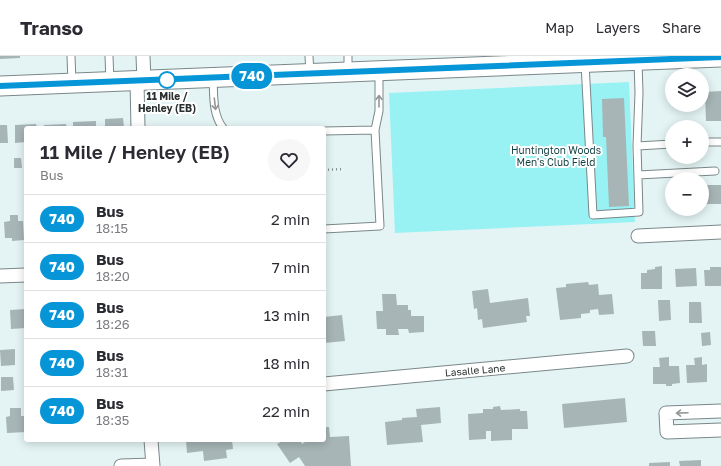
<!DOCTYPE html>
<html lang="en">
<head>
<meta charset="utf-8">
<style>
  :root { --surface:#fff; --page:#f7f7f7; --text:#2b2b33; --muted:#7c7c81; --line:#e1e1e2 }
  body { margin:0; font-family:"Golos Text",sans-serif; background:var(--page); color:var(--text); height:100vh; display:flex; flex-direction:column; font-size:15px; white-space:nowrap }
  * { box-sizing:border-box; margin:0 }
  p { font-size:13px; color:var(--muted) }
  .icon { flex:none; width:22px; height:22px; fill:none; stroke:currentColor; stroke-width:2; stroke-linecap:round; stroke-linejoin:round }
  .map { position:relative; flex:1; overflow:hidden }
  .side { position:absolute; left:24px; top:70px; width:302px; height:316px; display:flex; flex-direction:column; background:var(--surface); border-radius:4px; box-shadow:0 2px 10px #0003 }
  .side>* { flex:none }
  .badge { padding:0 8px; border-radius:13px; font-size:14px; line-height:26px }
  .fabs { position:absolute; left:665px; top:12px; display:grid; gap:8px }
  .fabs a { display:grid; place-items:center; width:44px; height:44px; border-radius:50%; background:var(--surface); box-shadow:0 2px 10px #0003; font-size:20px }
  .map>.badge { position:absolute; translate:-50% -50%; box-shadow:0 0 0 2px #fff }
  .round { display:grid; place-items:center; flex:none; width:42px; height:42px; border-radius:21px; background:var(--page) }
  .summary { display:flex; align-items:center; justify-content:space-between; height:68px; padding:0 16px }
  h1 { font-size:19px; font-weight:600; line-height:30px }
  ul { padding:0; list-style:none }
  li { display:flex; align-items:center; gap:12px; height:48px; padding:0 16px; border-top:1px solid var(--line) }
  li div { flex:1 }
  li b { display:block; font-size:15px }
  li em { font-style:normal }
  li .badge { min-width:44px; font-weight:700; text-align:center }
  header { display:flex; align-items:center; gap:24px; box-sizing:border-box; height:56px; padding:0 20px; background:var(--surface); border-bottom:1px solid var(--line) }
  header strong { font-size:19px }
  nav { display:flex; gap:22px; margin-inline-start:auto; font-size:14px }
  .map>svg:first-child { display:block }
  .green { fill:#98f2f4 }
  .building { fill:#a7b5b6 }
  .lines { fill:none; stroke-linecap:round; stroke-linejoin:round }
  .lane-casing { stroke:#7a8788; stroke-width:9 }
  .street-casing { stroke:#7a8788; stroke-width:15 }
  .secondary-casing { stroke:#7a8788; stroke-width:21 }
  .path { stroke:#838e8e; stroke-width:2.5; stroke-dasharray:1 3; stroke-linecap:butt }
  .lane { stroke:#fff; stroke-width:7 }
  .street { stroke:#fff; stroke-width:13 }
  .secondary { stroke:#fff; stroke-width:19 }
  .oneway { stroke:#949797 }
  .line-casing { stroke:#fff; stroke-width:9 }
  .line { stroke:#0696d7; stroke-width:6 }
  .stop-dot { fill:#fff; stroke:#0696d7; stroke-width:2 }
  .labels { text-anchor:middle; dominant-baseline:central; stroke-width:4; stroke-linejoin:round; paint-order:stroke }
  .stop-label { font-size:10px; font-weight:bold; fill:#2a2f2f; stroke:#fff }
  .park-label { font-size:10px; fill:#113f40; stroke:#fff }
  .street-label { font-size:10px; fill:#2a2f2f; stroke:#fff }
</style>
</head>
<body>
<header>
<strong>Transo</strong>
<nav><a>Map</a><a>Layers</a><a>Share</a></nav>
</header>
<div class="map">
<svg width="721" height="410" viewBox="0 0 721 410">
  <rect width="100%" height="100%" fill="#e4f4f4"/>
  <!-- green -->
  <path class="green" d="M629 26 635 166 395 177 389 37Z"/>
  <!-- building -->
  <path class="building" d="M0 0H20V2L0 3Z
    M721 35V65H706L705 36Z
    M624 42 629 150 609 151 606 81H603L602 43Z
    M123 62 124 72H105V63Z
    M96 65V72H73V66Z
    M36 68 37 72H26V86L15 87V69Z
    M66 68 67 72H44V69Z
    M0 69H7L8 87H0Z
    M14 102H21L22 112H14Z
    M702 129H721V148H702Z
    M10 159H18V165H23L24 184 12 185V182H5L4 166 10 165Z
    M662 210V233H641V217H647V214L655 213V211Z
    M710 211H721V230H705L704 214H710Z
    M696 212 697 230 676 231 675 213Z
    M588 226 589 229 598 228 599 239 612 238 614 258 599 259 598 253 590 254V257L581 258V262L560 264 556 232 566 231V228Z
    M488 233 490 247 528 242 530 260H526L527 266 483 272 482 263 478 264 477 252 474 253 472 235Z
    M382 238H396L397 249H408V254H411V260H424V276L409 277 408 273H398L399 279H386V273H377L376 255H383Z
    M658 244H670L671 264 659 265Z
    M689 246H701L702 267H689Z
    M26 253V272L11 273 10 254Z
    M342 259 345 285 324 287V261Z
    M642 275H655L656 290H643Z
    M710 276 711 289 702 290 701 277Z
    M15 293V309L1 310 0 294Z
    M669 301V310H679L680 327 672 328V330H666V328H653V311H660L659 302Z
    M702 301V309L707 308V326L687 327 686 309H695L694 302Z
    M1 321H13L14 334 1 335Z
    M625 342 627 366 564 372 562 348Z
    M500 350 501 354 520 353V355H527L528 373H512V384L491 385V375H486V383L469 384 468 358 483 357V353H493V351Z
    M440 351 441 367 421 369 423 386 387 389 385 366 402 364V362L417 361 416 353Z
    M10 352H21V360H26V376L7 377 6 361 10 360Z
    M324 371H329L330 381 349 380 351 410H305L299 401 290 407 277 388 284 384H300L302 388 308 384H324Z
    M186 384H232L233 393 226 394 227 402 204 405 203 395 187 397Z
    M701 404V410H680L679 405Z
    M670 406V410H649V407Z"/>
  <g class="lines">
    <defs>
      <path id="lane" d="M71 0 72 26
        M109 0 110 26
        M309 0 310 18
        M348 0V16
        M585 7 593 159 639 156 637 90 639 37 638 5
        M213 22C214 38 212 58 223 72
        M324 75 375 74
        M702 86H721
        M637 90 672 88
        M638 119 715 115
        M324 173 380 170 375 74 379 55V15"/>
      <path id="street" d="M143 0 144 25
        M137 25 138 72
        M638 180 721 176
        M0 220 26 219
        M324 328 627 300
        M721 355 666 357 667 376 721 374
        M151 384 153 410
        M121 410 153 409"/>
      <path id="secondary" d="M0 30 721 1"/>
    </defs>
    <!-- lane casing -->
    <use href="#lane" class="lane-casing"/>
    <!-- street casing -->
    <use href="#street" class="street-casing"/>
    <!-- secondary casing -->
    <use href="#secondary" class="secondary-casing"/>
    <!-- path -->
    <path class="path" d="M324 114 343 113"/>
    <!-- lane -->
    <use href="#lane" class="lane"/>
    <!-- street -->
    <use href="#street" class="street"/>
    <!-- secondary -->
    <use href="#secondary" class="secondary"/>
  </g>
  <!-- one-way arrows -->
  <defs><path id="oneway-shaft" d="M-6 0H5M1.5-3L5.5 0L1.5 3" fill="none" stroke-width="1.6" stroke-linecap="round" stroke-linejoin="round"/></defs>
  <g class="oneway">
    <use href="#oneway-shaft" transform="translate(379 45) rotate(-90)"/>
    <use href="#oneway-shaft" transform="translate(215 48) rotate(83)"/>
    <use href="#oneway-shaft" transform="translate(682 357) rotate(178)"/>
  </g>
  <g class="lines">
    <defs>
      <path id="line" d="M0 30 721 1"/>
    </defs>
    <!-- line casing -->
    <use href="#line" class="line-casing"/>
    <!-- line -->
    <use href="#line" class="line"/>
  </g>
  <!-- markers -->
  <circle class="stop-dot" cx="167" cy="24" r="8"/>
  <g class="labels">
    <!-- stop labels -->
    <g class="stop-label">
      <text x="167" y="40">11 Mile /<tspan x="167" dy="12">Henley (EB)</tspan></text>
    </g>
    <!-- park labels -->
    <g class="park-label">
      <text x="556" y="94">Huntington Woods<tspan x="556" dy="12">Men's Club Field</tspan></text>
    </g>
    <!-- street labels -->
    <g class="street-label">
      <text transform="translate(475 314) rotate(-5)">Lasalle Lane</text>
    </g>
  </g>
</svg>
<div class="fabs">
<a><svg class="icon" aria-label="layers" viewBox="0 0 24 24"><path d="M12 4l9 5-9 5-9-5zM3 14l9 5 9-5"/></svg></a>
<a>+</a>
<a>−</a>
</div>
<b class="badge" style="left:252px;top:20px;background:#0696d7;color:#fff">740</b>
<section class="side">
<div class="summary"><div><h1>11 Mile / Henley (EB)</h1><p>Bus</p></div><a class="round"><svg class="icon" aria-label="heart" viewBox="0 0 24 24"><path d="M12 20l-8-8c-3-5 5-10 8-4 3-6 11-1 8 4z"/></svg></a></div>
<ul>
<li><span class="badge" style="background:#0696d7;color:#fff">740</span><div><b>Bus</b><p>18:15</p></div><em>2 min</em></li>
<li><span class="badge" style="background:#0696d7;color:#fff">740</span><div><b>Bus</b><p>18:20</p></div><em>7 min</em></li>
<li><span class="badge" style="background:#0696d7;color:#fff">740</span><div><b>Bus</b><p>18:26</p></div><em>13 min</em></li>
<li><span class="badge" style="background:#0696d7;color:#fff">740</span><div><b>Bus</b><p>18:31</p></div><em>18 min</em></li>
<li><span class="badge" style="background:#0696d7;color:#fff">740</span><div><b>Bus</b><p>18:35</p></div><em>22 min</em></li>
</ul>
</section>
</div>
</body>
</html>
